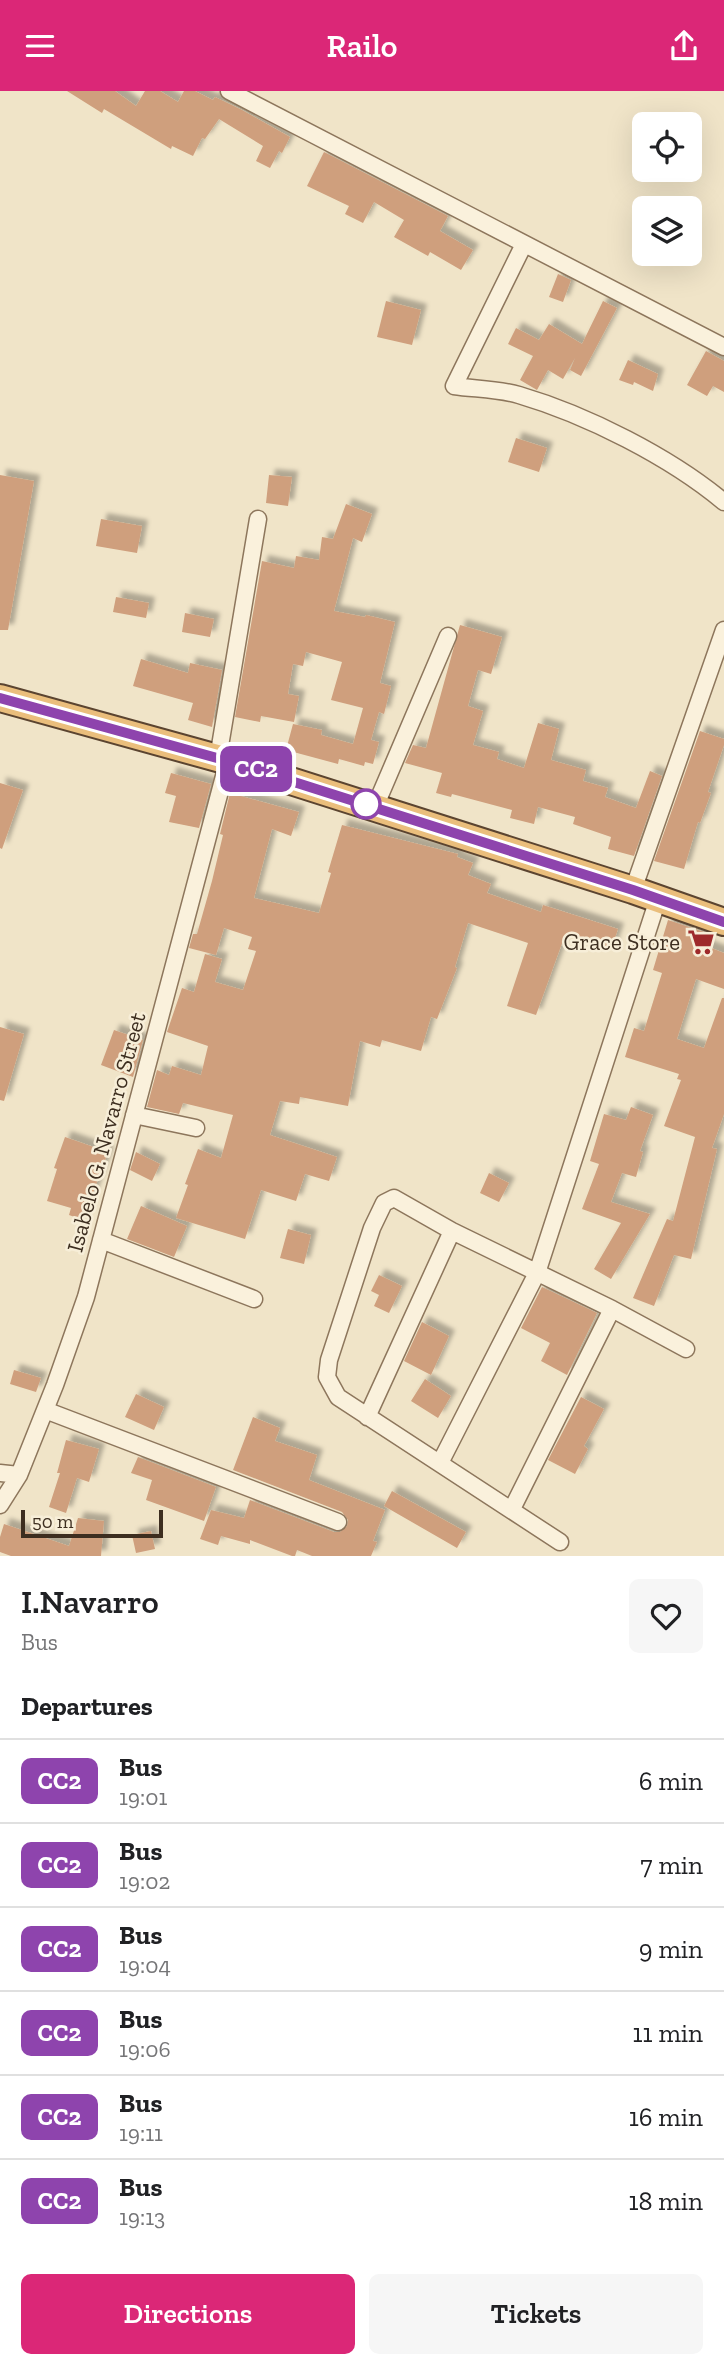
<!DOCTYPE html>
<html lang="en">
<head>
<meta charset="utf-8">
<style>
  :root { --surface:#fff; --page:#f6f6f6; --text:#202124; --muted:#757577; --line:#e0e0e0; --accent:#db2777 }
  body { margin:0; font-family:"Zilla Slab",serif; background:var(--page); color:var(--text); height:100vh; display:flex; flex-direction:column; font-size:26px; white-space:nowrap }
  * { box-sizing:border-box; margin:0 }
  p { font-size:23px; color:var(--muted) }
  .icon { flex:none; width:38px; height:38px; fill:none; stroke:currentColor; stroke-width:2; stroke-linecap:round; stroke-linejoin:round }
  .map { position:relative; height:1465px; overflow:hidden }
  .side { display:flex; flex-direction:column; background:var(--surface); flex:1 }
  .side>* { flex:none }
  .badge { padding:0 14px; border-radius:10px; font-size:24px; line-height:46px }
  .fabs { position:absolute; left:632px; top:21px; display:grid; gap:14px }
  .fabs a { display:grid; place-items:center; width:70px; height:70px; border-radius:10px; background:var(--surface); box-shadow:0 7px 28px #0002; font-size:35px }
  .scale { position:absolute; left:21px; bottom:18px; width:142px; box-sizing:border-box; padding-left:7px; border:4px solid #3d2e20; border-top:0; font-size:19px; line-height:24px; white-space:nowrap; color:#3d2e20; -webkit-text-stroke:5px #f7eed8; paint-order:stroke }
  .map>.badge { position:absolute; translate:-50% -50%; box-shadow:0 0 0 4px #fff }
  h2 { padding:0 21px; font-size:26px; line-height:63px }
  .round { display:grid; place-items:center; flex:none; width:74px; height:74px; border-radius:10px; background:var(--page) }
  .summary { display:flex; align-items:center; justify-content:space-between; height:119px; padding:0 21px }
  h1 { font-size:33px; font-weight:600; line-height:52px }
  .cta { display:flex; gap:14px; margin-top:auto; padding:14px 21px }
  .cta a { flex:1; height:80px; border-radius:10px; background:var(--accent); color:#fff; font-size:28px; font-weight:600; line-height:80px; text-align:center }
  .cta a+a { background:var(--page); color:var(--text) }
  ul { padding:0; list-style:none }
  li { display:flex; align-items:center; gap:21px; height:84px; padding:0 21px; border-top:2px solid var(--line) }
  li div { flex:1 }
  li b { display:block; font-size:26px }
  li em { font-style:normal }
  li .badge { min-width:77px; font-weight:700; text-align:center }
  header { display:flex; justify-content:space-between; align-items:center; height:91px; padding:0 21px; background:var(--accent); color:#fff; font-size:32px; font-weight:600 }
  .map>svg:first-child { display:block }
  .building { fill:#cf9f7d; filter:url(#shadow) }
  .lines { fill:none; stroke-linecap:round; stroke-linejoin:round }
  .minor-casing { stroke:#8d765c; stroke-width:19 }
  .trunk-casing { stroke:#5b4430; stroke-width:30 }
  .minor { stroke:#faf1dc; stroke-width:16 }
  .trunk { stroke:#eabe7c; stroke-width:26 }
  .line-casing { stroke:#fff; stroke-width:16 }
  .line { stroke:#8e44ad; stroke-width:10 }
  .stop-dot { fill:#fff; stroke:#8e44ad; stroke-width:3.5 }
  .labels { text-anchor:middle; dominant-baseline:central; stroke-width:5; stroke-linejoin:round; paint-order:stroke }
  .poi-label { font-size:23px; fill:#3d2e20; stroke:#f7eed8; text-anchor:end }
  .street-label { font-size:23px; fill:#3d2e20; stroke:#f7eed8 }
</style>
</head>
<body>
<header><svg class="icon" aria-label="menu" viewBox="0 0 24 24"><path d="M4 6h16M4 12h16M4 18h16"/></svg>Railo<svg class="icon" aria-label="share" viewBox="0 0 24 24"><path d="M12 15V3M7 8l5-5 5 5M5 13v7h14v-7"/></svg></header>
<div class="map">
<svg width="724" height="1465" viewBox="0 0 724 1465">
  <defs>
    <filter id="shadow"><feDropShadow dx="6" dy="-6" stdDeviation="2" flood-color="#0004"/></filter>
  </defs>
  <rect width="100%" height="100%" fill="#f0e4c8"/>
  <!-- building -->
  <path class="building" d="M67 0H115L136 15 145 0H160L178 11 184 0H195L213 9 215 6 242 19 290 46 282 62 279 60 270 77 256 70 263 55 219 28 205 48 202 47 193 65 172 55 171 58 104 18 102 22Z
    M324 61 448 125 440 140 473 159 461 179 430 161 428 165 394 146 404 129 374 111 363 132 345 123 349 115 307 95Z
    M558 183 571 189 563 211 549 206Z
    M386 210 421 219 412 254 377 246Z
    M603 210 617 217 581 285 570 279 575 267 563 288 548 279 537 299 520 289 533 265 508 253 516 237 539 249 549 233 582 253Z
    M706 260 724 270V301L713 295 707 305 687 294Z
    M628 269 658 283 653 300 634 291 633 294 619 289Z
    M516 347 547 357 539 381 508 371Z
    M0 384 34 390 8 539H0Z
    M269 384 292 386 288 415 266 412Z
    M346 413 372 423 362 451 353 447 334 520 365 526 366 524 395 531 380 592 391 595 384 623 379 621 371 649 379 651 373 673 365 671 364 675 339 668 338 673 286 659 293 633 322 639 321 644 353 653 363 617 331 609 342 571 306 561 303 575 293 573 288 603 299 605 294 631 261 625 260 631 235 626 262 470 294 477 296 465 319 469 322 446 333 448Z
    M101 428 142 435 137 462 96 455Z
    M116 506 149 512 146 527 113 521Z
    M185 522 214 528 210 546 182 541Z
    M460 534 502 546 491 583 478 579 468 615 483 620 473 654 499 661 497 668 524 677 538 632 559 638 551 669 586 679 583 690 608 697 605 706 636 717 650 680 662 685 634 765 608 758 611 746 573 733 575 726 538 716 534 733 510 727 512 719 452 703 451 706 436 702 442 682 405 672 413 654 426 657Z
    M141 568 188 582 190 572 222 579 212 636 188 629 193 612 133 595Z
    M700 640 724 648V654L708 701 711 702 700 732 698 731 684 778 654 770Z
    M171 682 211 693 199 737 169 731 176 705 165 702Z
    M0 692 23 699 2 758 0 757Z
    M230 702 299 721 291 745 272 738 254 807 319 822 331 782 328 781 342 734 458 763 457 766 473 772 468 784 491 793 487 802 541 821 543 814 618 838 611 859 565 844 536 924 507 915 528 852 468 832 455 876 457 877 437 928 431 926 421 960 382 949 380 956 360 950 348 1015 300 1006 299 1013 280 1010 270 1044 337 1066 329 1090 305 1083 296 1110 261 1099 245 1148 176 1127 188 1094 185 1093 198 1058 221 1067 233 1024 183 1012 179 1023 147 1016 157 979 169 984 172 975 201 984 208 955 167 941 182 897 194 901 205 863 222 868 215 891 243 899 256 860 248 858 252 846 224 837 216 864 189 857 193 843H197L212 790 223 744 220 743Z
    M668 829 710 843 706 855 724 862V898L696 888 677 948 704 957 722 907H724V1023L712 1057 717 1058 691 1168 674 1164 654 1215 633 1207 667 1128 673 1130 695 1046 664 1035 681 989 677 988 679 983 625 966 634 937 644 940 662 882 653 879Z
    M0 936 24 943 4 1010 0 1009Z
    M114 939 143 949 133 986 101 974Z
    M631 1016 653 1024 640 1060 643 1061 636 1086 622 1082 611 1111 650 1123 611 1188 594 1178 621 1132 582 1118 599 1073 590 1070 604 1023 626 1029Z
    M65 1046 108 1061 83 1129 69 1124 71 1117 47 1110 57 1078 54 1077Z
    M136 1061 160 1073 152 1090 130 1079Z
    M489 1082 509 1092 499 1111 480 1102Z
    M141 1115 187 1135 174 1166 127 1148Z
    M288 1138 311 1144 304 1173 280 1167Z
    M379 1184 402 1195 389 1222 374 1215 379 1204 371 1200Z
    M542 1196 597 1222 567 1284 541 1270 550 1252 521 1237Z
    M422 1231 449 1245 431 1284 404 1270Z
    M14 1279 41 1287 36 1301 10 1293Z
    M425 1288 451 1305 438 1327 411 1310Z
    M136 1303 164 1316 154 1339 125 1326Z
    M581 1306 604 1318 584 1355 588 1358 575 1383 548 1369Z
    M253 1326 280 1337 275 1350 317 1364 309 1389 385 1419 373 1450 377 1451 371 1465H312L297 1459 295 1465H292L250 1449V1453L221 1445 218 1454 200 1448 211 1419 244 1427 250 1409 334 1441H340L347 1435 348 1429 342 1421 233 1379Z
    M66 1349 99 1358 89 1391 77 1387 66 1422 49 1416 60 1382H57Z
    M138 1366 216 1396 204 1430 146 1409 152 1389 131 1382Z
    M392 1400 466 1441 457 1457 384 1415Z
    M78 1427 104 1430 101 1465H11L0 1461V1446L4 1433 69 1455Z
    M151 1440 155 1458 136 1462 132 1444Z"/>
  <g class="lines">
    <defs>
      <path id="minor" d="M229 0 724 256
        M524 153 454 295C475 298 499 298 519 304 587 324 670 366 724 411
        M218 667 258 428
        M375 716 448 545
        M633 799 724 539
        M134 1024 196 1037
        M101 1149 254 1208
        M45 1319 338 1431
        M367 1326 452 1140
        M440 1372 537 1182 658 808
        M0 1382 19 1384
        M0 1414 19 1384 55 1294 86 1206 228 670
        M512 1418 612 1218
        M560 1451 338 1306 327 1286 329 1269 372 1137 384 1112 394 1107 452 1140 612 1218 686 1258"/>
      <path id="trunk" d="M0 607 228 670 633 799 724 831"/>
    </defs>
    <!-- minor casing -->
    <use href="#minor" class="minor-casing"/>
    <!-- trunk casing -->
    <use href="#trunk" class="trunk-casing"/>
    <!-- minor -->
    <use href="#minor" class="minor"/>
    <!-- trunk -->
    <use href="#trunk" class="trunk"/>
  </g>
  <g class="lines">
    <defs>
      <path id="line" d="M0 607 228 670 633 799 724 831"/>
    </defs>
    <!-- line casing -->
    <use href="#line" class="line-casing"/>
    <!-- line -->
    <use href="#line" class="line"/>
  </g>
  <!-- icons -->
  <defs>
    <symbol id="supermarket-bare" viewBox="-9 -9 18 18"><path d="M-6-5.5h2.5l.6 2H6L4.5 2H-2.5L-4.4-4H-6ZM-1.5 3.2a1.3 1.3 0 1 0 .1 0ZM3 3.2a1.3 1.3 0 1 0 .1 0Z" fill="#9e2a2b" stroke="#f7eed8" stroke-width="2.5" paint-order="stroke"/></symbol>
  </defs>
  <g fill-rule="evenodd">
    <use href="#supermarket-bare" x="682" y="832" width="38" height="38"/>
  </g>
  <!-- markers -->
  <circle class="stop-dot" cx="366" cy="713" r="14"/>
  <g class="labels">
    <!-- poi labels -->
    <g class="poi-label">
      <text x="680" y="851">Grace Store</text>
    </g>
    <!-- street labels -->
    <g class="street-label">
      <text transform="translate(106 1041) rotate(-75)">Isabelo G. Navarro Street</text>
    </g>
  </g>
</svg>
<div class="fabs">
<a><svg class="icon" aria-label="locate" viewBox="0 0 24 24"><circle cx="12" cy="12" r="6"/><path d="M12 2v4M12 18v4M2 12h4M18 12h4"/></svg></a>
<a><svg class="icon" aria-label="layers" viewBox="0 0 24 24"><path d="M12 4l9 5-9 5-9-5zM3 14l9 5 9-5"/></svg></a>
</div>
<div class="scale">50 m</div>
<b class="badge" style="left:256px;top:678px;background:#8e44ad;color:#fff">CC2</b>
</div>
<section class="side">
<div class="summary"><div><h1>I.Navarro</h1><p>Bus</p></div><a class="round"><svg class="icon" aria-label="heart" viewBox="0 0 24 24"><path d="M12 20l-8-8c-3-5 5-10 8-4 3-6 11-1 8 4z"/></svg></a></div>
<h2>Departures</h2>
<ul>
<li><span class="badge" style="background:#8e44ad;color:#fff">CC2</span><div><b>Bus</b><p>19:01</p></div><em>6 min</em></li>
<li><span class="badge" style="background:#8e44ad;color:#fff">CC2</span><div><b>Bus</b><p>19:02</p></div><em>7 min</em></li>
<li><span class="badge" style="background:#8e44ad;color:#fff">CC2</span><div><b>Bus</b><p>19:04</p></div><em>9 min</em></li>
<li><span class="badge" style="background:#8e44ad;color:#fff">CC2</span><div><b>Bus</b><p>19:06</p></div><em>11 min</em></li>
<li><span class="badge" style="background:#8e44ad;color:#fff">CC2</span><div><b>Bus</b><p>19:11</p></div><em>16 min</em></li>
<li><span class="badge" style="background:#8e44ad;color:#fff">CC2</span><div><b>Bus</b><p>19:13</p></div><em>18 min</em></li>
</ul>
<div class="cta"><a>Directions</a><a>Tickets</a></div>
</section>
</body>
</html>
